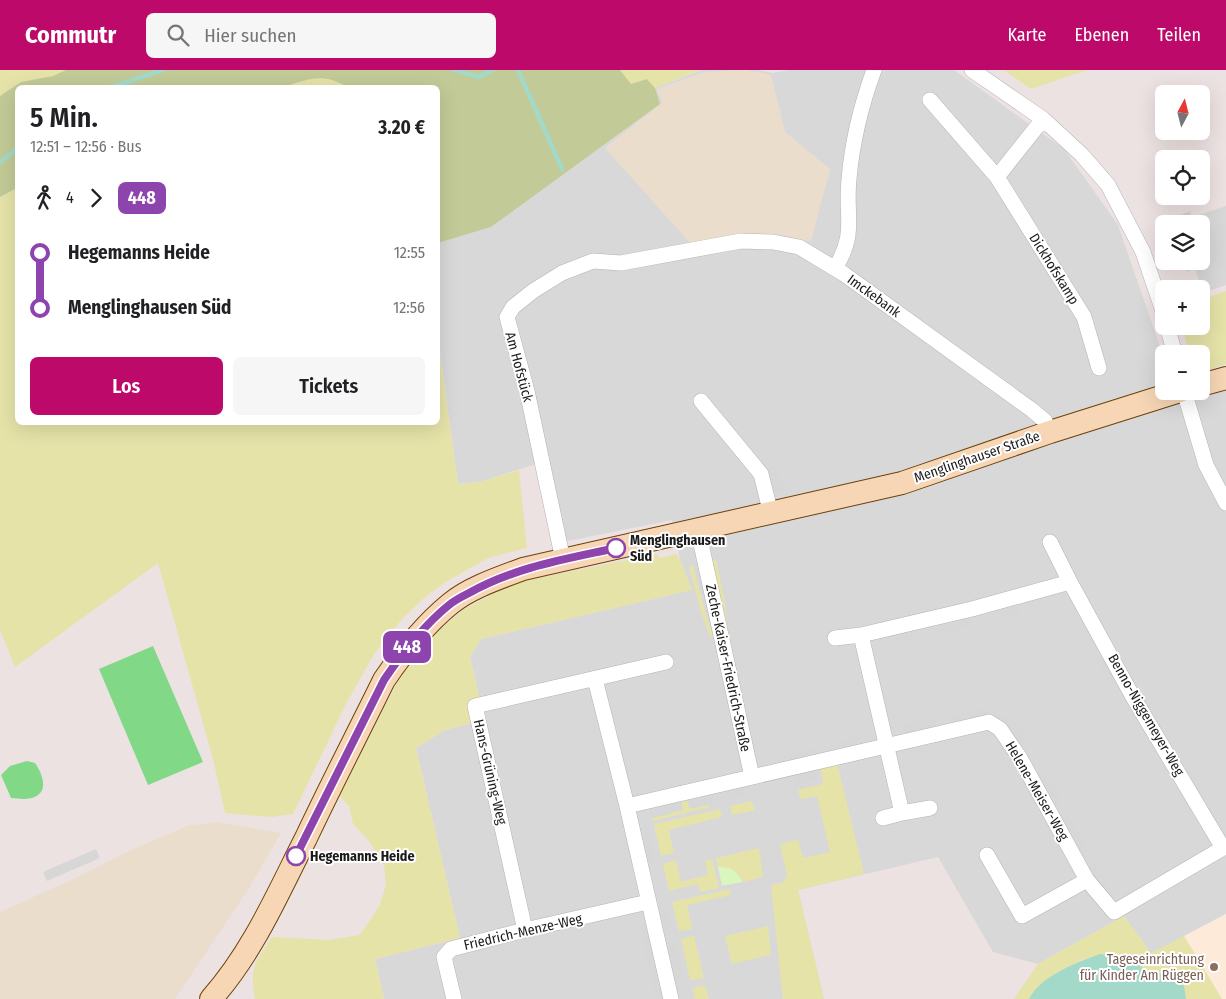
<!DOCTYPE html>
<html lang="de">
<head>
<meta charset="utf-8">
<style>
  :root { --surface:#fff; --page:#f6f6f6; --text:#202124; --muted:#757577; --accent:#bd096a }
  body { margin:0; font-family:"Fira Sans Condensed",sans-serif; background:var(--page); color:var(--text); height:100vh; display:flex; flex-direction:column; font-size:19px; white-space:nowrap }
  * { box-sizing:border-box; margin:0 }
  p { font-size:16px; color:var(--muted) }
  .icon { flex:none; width:28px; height:28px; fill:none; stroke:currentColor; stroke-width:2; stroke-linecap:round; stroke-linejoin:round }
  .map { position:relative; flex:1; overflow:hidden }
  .sheet { position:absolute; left:15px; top:15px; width:425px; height:340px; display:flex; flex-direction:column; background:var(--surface); border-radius:8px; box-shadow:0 5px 20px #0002 }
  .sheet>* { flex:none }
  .badge { padding:0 10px; border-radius:8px; font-size:18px; line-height:32px }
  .needle { width:32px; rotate:7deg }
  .tools { position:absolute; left:1155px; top:15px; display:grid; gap:10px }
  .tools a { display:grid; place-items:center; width:55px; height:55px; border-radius:8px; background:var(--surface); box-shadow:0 5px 20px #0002; font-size:25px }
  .map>.badge { position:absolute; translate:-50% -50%; box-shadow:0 0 0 2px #fff }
  .legs { display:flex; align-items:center; gap:8px; height:55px; padding:0 15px; font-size:16px }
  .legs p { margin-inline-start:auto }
  .summary { display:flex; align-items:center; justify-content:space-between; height:85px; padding:0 15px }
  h1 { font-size:28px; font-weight:600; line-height:38px }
  .cta { display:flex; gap:10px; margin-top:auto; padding:10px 15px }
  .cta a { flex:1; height:58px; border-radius:8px; background:var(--accent); color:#fff; font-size:20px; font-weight:600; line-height:58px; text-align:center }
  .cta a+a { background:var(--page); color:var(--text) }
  ul { padding:0 15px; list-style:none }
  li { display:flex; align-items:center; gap:18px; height:55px; font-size:19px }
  li i { display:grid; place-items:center; width:8px; height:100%; margin:0 6px; background:currentColor }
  li i::after { content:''; width:12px; height:12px; margin:-6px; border:4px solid; border-radius:50%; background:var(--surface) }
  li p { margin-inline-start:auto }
  li:first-child i { background:linear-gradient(#0000 50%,currentColor 0) }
  li:last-child i { background:linear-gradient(currentColor 50%,#0000 0) }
  header { display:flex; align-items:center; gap:30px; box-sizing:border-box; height:70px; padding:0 25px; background:var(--accent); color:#fff }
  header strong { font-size:24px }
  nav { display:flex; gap:28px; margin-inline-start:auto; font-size:18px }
  .search { width:350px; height:45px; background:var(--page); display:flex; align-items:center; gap:12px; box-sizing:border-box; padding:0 18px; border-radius:8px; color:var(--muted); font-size:19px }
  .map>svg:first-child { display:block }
  .residential { fill:#d9d8d9 }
  .education { fill:#fdead9 }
  .farmland { fill:#ebddcc }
  .grass { fill:#e5e3a8 }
  .forest { fill:#c2ca97 }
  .park { fill:#d8f6be }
  .pitch { fill:#81d988 }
  .parking { fill:#d7d7d7 }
  .water { fill:#a3d9c8 }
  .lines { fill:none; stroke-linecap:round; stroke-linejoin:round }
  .stream { stroke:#a3d9c8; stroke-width:4.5 }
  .street-casing { stroke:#b4b4b4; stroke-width:16 }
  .secondary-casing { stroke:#6b4109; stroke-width:24 }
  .street { stroke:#fff; stroke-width:15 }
  .secondary { stroke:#f6d6b5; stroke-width:22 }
  .line-1-casing { stroke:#fff; stroke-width:11 }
  .line-1 { stroke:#8e44ad; stroke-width:8 }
  .stop-1-dot { fill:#fff; stroke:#8e44ad; stroke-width:2.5 }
  .education-dot { fill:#8d6e63; stroke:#fff; stroke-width:2 }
  .labels { text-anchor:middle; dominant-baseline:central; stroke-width:4; stroke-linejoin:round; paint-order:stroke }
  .street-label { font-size:14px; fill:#1b1b1b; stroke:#fff }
  .stop-label { font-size:14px; font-weight:bold; fill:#1b1b1b; stroke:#fff; text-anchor:start }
  .education-label { font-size:14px; fill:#785e54; stroke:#fff; text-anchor:end }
</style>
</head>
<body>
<header>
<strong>Commutr</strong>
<div class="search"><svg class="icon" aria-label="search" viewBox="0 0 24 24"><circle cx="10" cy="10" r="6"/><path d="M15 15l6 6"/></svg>Hier suchen</div>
<nav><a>Karte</a><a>Ebenen</a><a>Teilen</a></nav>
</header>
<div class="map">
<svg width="1226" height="929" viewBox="0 0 1226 929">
  <rect width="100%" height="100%" fill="#ece2e1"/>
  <!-- residential -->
  <path class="residential" d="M702 0H758L773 3 788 0H954L1064 79 1118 155 1164 288V321L1179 333 1226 318V844L1151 884 1124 846 1038 894 993 882 938 787 798 820 824 929H384L375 889 460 868 416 678 445 660 472 653 468 633 480 630 470 587 481 569 691 520 680 489 672 450 563 472 545 391 480 412 458 414 438 267V173L491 157 660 34 655 18Z"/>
  <!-- education -->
  <path class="education" d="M1226 844V929H1222L1184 866Z"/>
  <!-- farmland -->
  <path class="farmland" d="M746 0 771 5 785 62 830 99 811 171 741 163 693 176 605 78 662 33 657 19 704 2Z
    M216 752 281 763 249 818 175 929H0V842L78 807 131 780 187 756Z"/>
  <!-- grass -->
  <path class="grass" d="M0 0H66L53 6 21 12 0 26Z
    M620 0H700L655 18 647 9 631 14Z
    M1004 0H1087L1031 19Z
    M324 7 337 11 347 17 282 18 307 9Z
    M17 118 18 352H438V270L458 414 480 412 519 400 527 478 488 488 444 513 424 528 402 549 374 584 346 634 293 744 272 747 225 743 213 689 158 493 15 597 0 560V127Z
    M1226 221V294L1204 301 1201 299V284H1189L1182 256H1201V230Z
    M657 484 660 488 676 484 680 489 692 520 481 569 470 587 480 630 468 633 472 653 445 660 416 678 460 868 375 889 384 929H255C249 896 255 894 272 867L329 870 360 865 380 835 386 814 384 795 369 771 353 754 349 736 339 726 400 607 425 572 463 540 498 521 527 510Z
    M716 490 724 528 728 559 732 577H728L724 559 721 529 712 491Z
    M693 495 704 538 713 566 710 567 700 539 689 496Z
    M837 693 864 804 798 820 824 929H783L771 815 782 813 787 806 780 774 798 770 803 788 830 782 817 726 800 729 798 720 823 714 820 697Z
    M687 729 690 739 709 734 710 737 653 751 652 748 683 740 681 730Z
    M752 731 755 740 732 745 730 736Z
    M720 739 722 747 669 760 674 783 661 786 654 754Z
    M759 778 763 807 742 812C738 803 727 797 718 797L716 788Z
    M712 789 719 818 700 822 698 814 669 821 663 794 676 790 681 812 708 805 705 791Z
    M730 819 731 825 687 835 692 859 679 861 672 832Z
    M1124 846 1151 883 1184 866 1222 929H1186V926L1174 907C1165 904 1153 903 1144 899 1135 895 1133 887 1122 886 1118 885 1102 884 1099 885 1077 890 1040 909 1029 929H1014L1038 894Z
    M768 856 771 885 732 894 725 866Z
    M694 866 704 908 690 910 681 869Z
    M705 915 709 929H695L692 918Z"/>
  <!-- forest -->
  <path class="forest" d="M66 0H620L631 14 647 9 655 18 660 34 491 157 438 173V18L347 17C323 2 307 9 282 18H18L17 118 0 127V26L21 12 53 6Z"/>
  <!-- park -->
  <path class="park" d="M718 797C730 797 737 800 742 812L722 816Z"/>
  <!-- pitch -->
  <path class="pitch" d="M153 576 203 692 148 715 99 599Z
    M27 691 35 693C46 709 49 728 24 729 19 729 15 728 11 728L1 705 10 696Z"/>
  <!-- parking -->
  <path class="parking" d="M1226 136V215L1203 223 1195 199 1187 202 1183 191H1201V154H1179L1177 146 1190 141 1192 147Z
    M774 395 785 420 775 424 767 399Z
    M865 432 866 436 811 449 810 445Z
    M1018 535 1021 544 1001 549 998 540Z
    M969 546 972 555 943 563 940 553Z
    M912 559 914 569 890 574 888 565Z
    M1103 585 1118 611 1111 615 1096 589Z
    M986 637 989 646 952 656 950 647Z
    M1011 644 1026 670 1018 675 1003 649Z
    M936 648 938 658 906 665 904 655Z
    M860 666 863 676 833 683 831 674Z
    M817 677 819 687 780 697 778 687Z
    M815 700 818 709 796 714 794 705Z
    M1043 700 1062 732 1053 737 1034 705Z
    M743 717 745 726 729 730 726 721Z
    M714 724 716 733 690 739 687 730Z
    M681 731 683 740 652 748 650 739Z
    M1067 743 1089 781 1080 786 1058 748Z
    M647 755 655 788 646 790 638 757Z
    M96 779 100 788 47 811 43 802Z
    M1095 793 1111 820 1103 825 1087 798Z
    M668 843 672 863 663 865 659 846Z
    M648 853 666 929H656L639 855Z
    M675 873 683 910 674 912 665 876Z"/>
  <!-- water -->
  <path class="water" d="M1100 884 1127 886 1144 899 1174 907 1184 916 1186 929H1029C1042 905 1076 893 1100 884Z"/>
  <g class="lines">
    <!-- stream -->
    <path class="stream" d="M454 0 479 7 493 0
      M518 0 562 99
      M108 18 163 0
      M0 92 18 78"/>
    <defs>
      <path id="street" d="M972 0 1043 49 1082 85 1108 115 1143 182 1164 244
        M930 30 997 107 1043 49
        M997 107 1084 247 1099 298
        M835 198C857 164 845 146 849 109 852 74 862 33 874 0
        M1167 256 1175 284
        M1184 321 1206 395 1226 433
        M701 331 761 404 771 444
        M698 460 752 707
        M1050 472 1070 512
        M563 490 527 321 507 247 513 237 533 221 562 203 593 191 621 193 741 171 773 172 799 177 844 204 1032 340 1045 351 1050 362
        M835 568 861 565
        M595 609 627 736 671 929
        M627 736 989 652 1000 659 1020 688 1087 810 1114 842 1223 778 1133 627 1070 512 972 539 861 565 902 743 930 738
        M883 748 902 743
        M987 785 1022 846 1087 810
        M525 860 475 636 666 592
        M454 929 444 887 451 879 525 860 648 832"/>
      <path id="secondary" d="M1201 315 1226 308
        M211 929C253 882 278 823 306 768 331 715 358 663 384 610 403 582 423 556 450 534 469 518 499 508 523 499L902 413 1050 362 1180 321"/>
    </defs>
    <!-- street casing -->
    <use href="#street" class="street-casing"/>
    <!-- secondary casing -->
    <use href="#secondary" class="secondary-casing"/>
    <!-- street -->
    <use href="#street" class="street"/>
    <!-- secondary -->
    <use href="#secondary" class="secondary"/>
  </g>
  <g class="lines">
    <defs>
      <path id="line-1" d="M296 786 384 610C403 582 423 556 449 535 455 530 463 526 469 523 515 497 566 489 616 478"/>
    </defs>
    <!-- line-1 casing -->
    <use href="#line-1" class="line-1-casing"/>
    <!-- line-1 -->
    <use href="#line-1" class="line-1"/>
  </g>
  <!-- markers -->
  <g class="stop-1-dot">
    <circle cx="616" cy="478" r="9"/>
    <circle cx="296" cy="786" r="9"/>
  </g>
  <circle class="education-dot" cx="1214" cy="897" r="5"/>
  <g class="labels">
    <!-- street labels -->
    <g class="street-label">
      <text transform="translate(1054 199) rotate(58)">Dickhofskamp</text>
      <text transform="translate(874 226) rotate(36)">Imckebank</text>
      <text transform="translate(519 297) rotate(75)">Am Hofstück</text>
      <text transform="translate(977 387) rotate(-19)">Menglinghauser Straße</text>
      <text transform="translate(728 598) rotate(78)">Zeche-Kaiser-Friedrich-Straße</text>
      <text transform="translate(1146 645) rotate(60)">Benno-Niggemeyer-Weg</text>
      <text transform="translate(490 702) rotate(77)">Hans-Grüning-Weg</text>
      <text transform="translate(1037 721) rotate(60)">Helene-Meiser-Weg</text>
      <text transform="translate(523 862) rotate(-13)">Friedrich-Menze-Weg</text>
    </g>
    <!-- stop labels -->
    <g class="stop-label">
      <text x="630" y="470">Menglinghausen<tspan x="630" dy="16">Süd</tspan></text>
      <text x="310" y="786">Hegemanns Heide</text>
    </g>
    <!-- education labels -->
    <g class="education-label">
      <text x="1204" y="889">Tageseinrichtung<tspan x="1204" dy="16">für Kinder Am Rüggen</tspan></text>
    </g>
  </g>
</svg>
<div class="tools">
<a><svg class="needle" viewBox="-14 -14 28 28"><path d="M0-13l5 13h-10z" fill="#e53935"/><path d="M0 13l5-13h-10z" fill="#757577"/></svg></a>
<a><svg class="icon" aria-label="locate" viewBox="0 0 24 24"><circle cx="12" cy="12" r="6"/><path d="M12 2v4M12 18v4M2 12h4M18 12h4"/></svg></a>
<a><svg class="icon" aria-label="layers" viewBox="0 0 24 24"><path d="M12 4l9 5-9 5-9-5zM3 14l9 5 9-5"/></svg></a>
<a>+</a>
<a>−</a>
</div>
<b class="badge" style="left:407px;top:577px;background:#8e44ad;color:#fff">448</b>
<section class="sheet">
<div class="summary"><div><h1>5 Min.</h1><p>12:51 – 12:56 · Bus</p></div><b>3.20 €</b></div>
<div class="legs"><svg class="icon" aria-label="walk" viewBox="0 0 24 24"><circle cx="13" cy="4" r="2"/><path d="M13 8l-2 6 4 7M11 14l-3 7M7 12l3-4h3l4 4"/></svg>4<svg class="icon" aria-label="forward" viewBox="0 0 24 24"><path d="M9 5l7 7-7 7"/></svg><b class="badge" style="background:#8e44ad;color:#fff">448</b></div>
<ul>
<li><i style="color:#8e44ad"></i><b>Hegemanns Heide</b><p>12:55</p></li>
<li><i style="color:#8e44ad"></i><b>Menglinghausen Süd</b><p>12:56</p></li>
</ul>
<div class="cta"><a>Los</a><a>Tickets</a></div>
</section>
</div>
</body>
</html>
